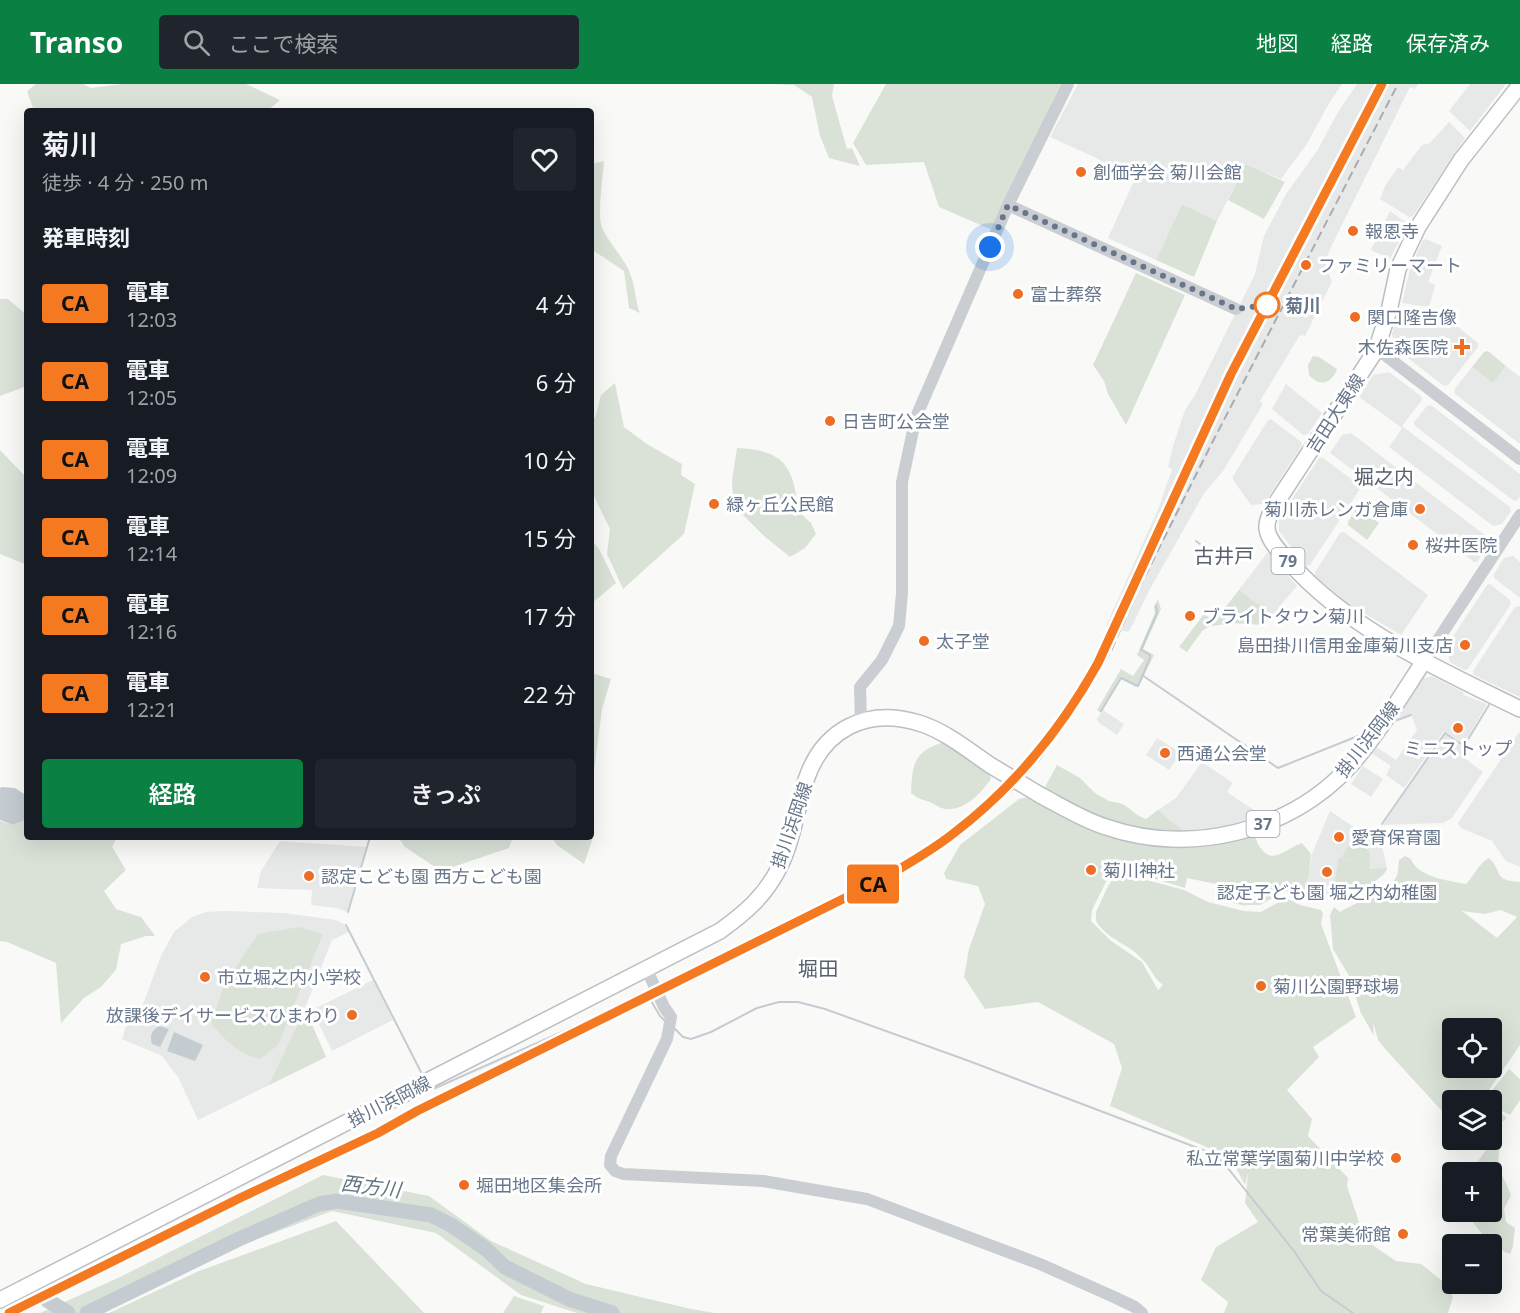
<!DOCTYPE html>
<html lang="ja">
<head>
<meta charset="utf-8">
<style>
  :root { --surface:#171b24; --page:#20242c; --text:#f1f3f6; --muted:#9ea1a6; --accent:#0b8043 }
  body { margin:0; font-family:"Noto Sans","Noto Sans JP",sans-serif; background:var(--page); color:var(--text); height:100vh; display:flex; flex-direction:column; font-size:22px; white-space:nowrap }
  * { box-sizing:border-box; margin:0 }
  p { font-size:20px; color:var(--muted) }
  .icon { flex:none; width:33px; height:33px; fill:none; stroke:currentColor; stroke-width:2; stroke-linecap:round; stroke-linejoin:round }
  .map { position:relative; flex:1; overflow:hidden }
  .drawer { position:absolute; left:24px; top:24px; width:570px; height:732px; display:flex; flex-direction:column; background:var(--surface); border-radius:6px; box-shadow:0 6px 24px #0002 }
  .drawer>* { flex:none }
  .badge { padding:0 12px; border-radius:4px; font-size:21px; line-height:39px }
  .fabs { position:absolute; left:1442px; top:934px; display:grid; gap:12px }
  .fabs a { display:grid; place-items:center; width:60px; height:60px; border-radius:6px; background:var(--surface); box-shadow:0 6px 24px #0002; font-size:30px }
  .you { position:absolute; width:30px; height:30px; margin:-15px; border:4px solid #fff; border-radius:50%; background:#1a73e8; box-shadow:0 0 0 9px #1a73e833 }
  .map>.badge { position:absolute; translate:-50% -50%; box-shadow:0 0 0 3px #fff }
  h2 { padding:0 18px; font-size:22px; line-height:54px }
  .round { display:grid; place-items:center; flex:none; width:63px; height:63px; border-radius:6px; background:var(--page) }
  .headline { display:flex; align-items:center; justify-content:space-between; height:102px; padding:0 18px }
  h1 { font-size:28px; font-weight:600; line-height:45px }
  .primary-button { display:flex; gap:12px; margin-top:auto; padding:12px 18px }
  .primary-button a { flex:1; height:69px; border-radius:6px; background:var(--accent); color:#fff; font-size:24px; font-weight:600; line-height:69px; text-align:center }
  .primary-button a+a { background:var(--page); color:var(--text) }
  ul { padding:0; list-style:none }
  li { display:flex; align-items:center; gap:18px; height:78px; padding:0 18px }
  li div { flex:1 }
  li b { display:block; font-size:22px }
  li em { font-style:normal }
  li .badge { min-width:66px; font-weight:700; text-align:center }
  header { display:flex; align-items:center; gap:36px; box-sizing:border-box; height:84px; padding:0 30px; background:var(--accent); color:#fff }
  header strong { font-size:28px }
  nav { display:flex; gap:33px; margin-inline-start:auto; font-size:21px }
  .search { width:420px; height:54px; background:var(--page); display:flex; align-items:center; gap:15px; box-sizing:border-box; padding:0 21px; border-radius:6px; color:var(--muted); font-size:22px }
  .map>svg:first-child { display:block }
  .built { fill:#e7e9e8 }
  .green { fill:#dae2d8; fill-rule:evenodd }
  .water { fill:#c4ccd2 }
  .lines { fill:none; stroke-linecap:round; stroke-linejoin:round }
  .stream { stroke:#c4ccd2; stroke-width:2 }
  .river { stroke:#c4ccd2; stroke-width:15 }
  .major-casing { stroke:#bbbec3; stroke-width:18 }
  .minor { stroke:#cacdd1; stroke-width:12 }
  .major { stroke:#fff; stroke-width:15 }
  .rail { stroke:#a8adb4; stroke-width:2; stroke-dasharray:9 4.5; stroke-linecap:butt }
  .major-bridge-casing { stroke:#bbbec3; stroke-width:18; stroke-linecap:butt }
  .major-bridge { stroke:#fff; stroke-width:15 }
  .line-casing { stroke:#fff; stroke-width:14 }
  .line { stroke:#f47921; stroke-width:9 }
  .walk { stroke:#67768a; stroke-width:6; stroke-dasharray:0 10.8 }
  .poi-dot { fill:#ed6d24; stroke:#fff; stroke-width:2 }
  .stop-dot { fill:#fff; stroke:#f47921; stroke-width:3 }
  .labels { text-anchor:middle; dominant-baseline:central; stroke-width:6; stroke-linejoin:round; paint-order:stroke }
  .shield { fill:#fff; stroke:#959fad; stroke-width:1.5 }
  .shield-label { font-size:16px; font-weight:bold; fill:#67768a }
  .poi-label { font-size:18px; fill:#67768a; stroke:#fff; text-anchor:start }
  .stop-label { font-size:18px; font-weight:bold; fill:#67768a; stroke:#fff; text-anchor:start }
  .street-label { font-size:18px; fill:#67768a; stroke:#fff }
  .neighbourhood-label { font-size:20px; fill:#56606f; stroke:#fff }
  .water-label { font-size:20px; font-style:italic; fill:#637784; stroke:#fff }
</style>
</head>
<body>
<header>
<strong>Transo</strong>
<div class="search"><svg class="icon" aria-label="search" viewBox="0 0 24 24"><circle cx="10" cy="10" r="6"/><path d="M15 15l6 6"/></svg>ここで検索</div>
<nav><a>地図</a><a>経路</a><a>保存済み</a></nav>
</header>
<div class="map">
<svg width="1520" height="1229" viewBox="0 0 1520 1229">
  <rect width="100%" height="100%" fill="#f9faf7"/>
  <!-- built -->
  <path class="built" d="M1078 0H1342L1328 21 1307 60 1281 95 1246 80 1217 137 1182 120 1156 176 1108 154 1135 95 1096 74 1050 53Z
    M1357 0H1418L1415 5 1410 3 1330 165 1325 178 1332 198 1305 252 1300 251 1260 317 1263 320 1223 387 1203 411 1149 507 1130 546 1127 548 1106 542 1159 423 1172 385 1168 383 1173 362 1185 326 1195 311 1255 190 1264 152 1286 110 1317 67 1338 28Z
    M1470 0H1506L1470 47 1449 27Z
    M1449 38 1465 54 1413 132 1409 133 1380 115 1385 102 1398 83 1403 86 1422 61 1430 59Z
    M1390 127 1408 140 1390 175 1371 166Z
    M1426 155 1442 162 1428 198 1435 201 1429 223 1402 219 1410 185 1423 156Z
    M1401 224 1442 230 1478 259V263L1448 301 1444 302 1396 265 1392 250Z
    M1506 282 1520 293V360L1455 310 1454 306 1472 283 1493 299Z
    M1389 288 1421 312 1422 316 1402 342 1510 423 1511 427 1502 440 1493 442 1389 363 1402 344 1359 313 1373 291Z
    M1286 300 1322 329 1308 350 1303 351 1272 325Z
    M1431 321 1520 390V412L1518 416 1514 417 1415 342 1414 338 1427 322Z
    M1271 335 1301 358 1302 361 1264 420 1251 421 1233 396V392L1268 336Z
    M1351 349 1486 452 1488 461 1477 478H1474L1330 369 1342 351Z
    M1322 373 1359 401 1360 405 1310 481 1306 482 1279 447V435L1319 374Z
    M1344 448 1428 511 1401 551 1347 519 1315 492V488L1340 449Z
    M1268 468 1297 502 1264 541 1234 539 1211 542Z
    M1513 472 1520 478V514L1494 494V490L1504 474Z
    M1490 500 1510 516 1511 520 1468 585 1464 586 1450 578 1446 563 1487 501Z
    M1519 522 1520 523V613L1474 591 1473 587 1515 523Z
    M1432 592 1463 608 1464 611 1487 620 1464 660 1444 647 1404 704 1386 691 1391 682 1371 669 1375 662 1396 676 1417 646 1411 630 1393 636 1422 595Z
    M1103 626 1124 640 1117 651 1098 638 1097 635Z
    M1520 647V783L1506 777 1492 757 1461 744 1458 739Z
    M1445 650 1463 663 1465 668 1462 672 1483 688 1452 734 1443 739 1383 741Z
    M1157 654 1181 669 1169 686 1146 671Z
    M1202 678 1233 699 1227 708 1264 733 1231 743 1186 749 1158 726 1176 714Z
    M1363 682 1383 695 1371 713 1351 700Z
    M1330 727 1379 760 1383 766 1387 784 1385 789 1379 794 1342 814 1307 807 1312 770Z
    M280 757 367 763 347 828 337 824 311 821 312 806 257 804 261 787Z
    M225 827 284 829 336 836 344 840 349 848 332 856 305 924 326 973 198 1036 178 993 162 972 122 955 126 942 135 934 142 923 161 872 174 848 192 833 206 828Z
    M373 896 393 936 332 967 312 926Z"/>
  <!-- green -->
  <path class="green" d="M36 0H83L91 4 121 0H246L280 16 267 27H34L27 7Z
    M774 0H834L832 12 847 65 852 64 860 82 829 74 820 52 812 13 794 1Z
    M886 0H1061L992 146 939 123 924 78 866 81 853 59Z
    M604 77C603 92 597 131 602 144 610 161 625 174 631 192 636 205 635 217 640 229L629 224 624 187 591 165V80Z
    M1246 80 1285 98 1264 135 1228 116Z
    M1182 120 1217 137 1194 193 1156 176Z
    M1136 189 1185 211 1126 341 1108 310 1104 297 1093 281Z
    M0 215H8L27 231V302L0 312Z
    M1488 267 1506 282 1493 299 1472 283 1484 268Z
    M1313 272 1319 273 1337 285C1332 300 1319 303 1309 291L1308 281Z
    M615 299 624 343 647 360 682 380 681 391 695 400 684 450 623 505 607 470 610 445 591 406V335L595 334 601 311Z
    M737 364C784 366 794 382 798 427L811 439 816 450 805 464 790 473 764 452 739 427 733 415 732 396Z
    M0 366 24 391 27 414V481L0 470Z
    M1357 423 1379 439 1367 456 1348 441V438Z
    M591 455 599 465 616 499 591 520Z
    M1239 506 1272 531 1264 541 1233 539 1211 542Z
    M1158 515 1161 525 1143 565 1154 571 1139 602 1136 603 1121 595 1101 629 1097 626 1121 585 1133 592 1144 576 1137 571 1155 529 1154 523Z
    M1204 530 1211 535 1207 540 1210 542 1203 546 1187 568 1179 563Z
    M591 589 611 595 602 625 591 710Z
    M941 659 989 687 991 695C980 710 965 727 945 725 940 724 936 721 932 719 923 715 919 716 911 709 912 683 913 668 941 659Z
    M1057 681 1080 694 1095 709 1109 717 1123 720 1139 732 1146 735 1158 726 1186 749C1154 748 1123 743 1094 731 1076 724 1060 714 1044 705Z
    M1032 712 1104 749 1255 750C1256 757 1258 761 1263 767 1274 780 1290 762 1302 759L1311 770 1309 792 1303 815 1285 807 1260 821H1246L1245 822 1219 815 1221 801 1187 794 1185 804 1128 787H1119L1110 790 1092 826 1091 837 1110 856 1142 878 1158 906 1163 901C1153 894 1151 884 1143 876 1130 860 1107 856 1096 837V828L1108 802 1114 793 1121 789 1184 806 1208 818 1244 827 1261 828 1286 814 1300 821 1321 826 1323 830 1321 840 1356 933 1313 963 1319 973 1287 1006 1312 1035 1308 1052 1348 1094 1347 1102 1365 1156 1396 1177 1421 1180 1449 1202 1453 1213 1448 1229H1224L1228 1218 1201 1196 1216 1163 1258 1138 1245 1119 1248 1089 1245 1101 1230 1073 1110 1022 1122 984 1114 960 1038 918 985 925 964 893 969 865 985 820 978 802 946 795 944 789 960 761 1019 715Z
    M591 716 593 754 584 780 557 761 551 753H591Z
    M27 735V753H117L112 763 126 786 104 807 116 825 141 833 155 852H146L121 860 116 886 101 903 84 914 61 939 56 879 7 858 0 857V737L13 741Z
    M398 753H513L509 764 441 787 405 763Z
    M1353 753 1363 759 1368 753 1372 756 1369 763 1370 785 1387 784C1384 793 1369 802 1360 804 1353 806 1349 804 1341 808V801H1334L1339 773 1354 778 1342 773Z
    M1405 772 1411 775C1417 793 1450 797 1466 800 1474 792 1479 779 1489 774 1504 789 1492 796 1520 798V961L1487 1009C1496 1020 1494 1024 1507 1034L1498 1041 1491 1037V1017H1452V1038L1386 966 1378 956 1373 938 1374 952 1361 929 1349 892 1333 865 1330 831 1334 823 1340 828C1354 819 1385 809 1395 795 1399 790 1398 783 1399 776ZM1501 826 1517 833 1497 854 1462 827 1485 830ZM1452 945H1491V984H1452Z
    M299 843 323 850 278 961 260 975C238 970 224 956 211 939L225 899 258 850Z
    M305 925 326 973 269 1001Z
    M1509 985 1520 995V1016L1510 1031 1498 1025 1496 1015 1490 1009Z
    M1495 1054 1500 1056 1498 1082 1511 1111 1504 1125 1506 1138 1515 1144 1513 1162 1510 1170C1493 1164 1474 1144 1468 1128H1491V1089H1469Z
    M323 1091 429 1112 491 1157 586 1200 691 1225 715 1229H577L521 1211 436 1149 332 1127 175 1186 97 1229H40L118 1194Z
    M336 1137 424 1229H109L199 1187Z
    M514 1212 544 1222 541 1229H503Z"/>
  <!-- water -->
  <path class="water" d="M2 703 15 704 27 712V735L13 741 0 736V704Z
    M160 942 169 945 160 963 152 960C149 952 152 945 160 942Z
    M174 948 203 961 195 977 167 967Z"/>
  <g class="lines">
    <!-- stream -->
    <path class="stream" d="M1196 457 1224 478 1225 481
      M1142 591 1278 684 1368 648
      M1101 627 1121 594 1138 602 1150 574V571L1141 566 1157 529 1156 521
      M1392 638 1411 631
      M1382 740 1445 649 1464 662 1489 621
      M348 828 370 753
      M346 841 422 990
      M675 945 683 953 691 955 711 948 757 924 779 918H798L825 925 969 977 1211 1069 1223 1078 1294 1167 1321 1207 1353 1229
      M382 1028 388 1027 431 1006 647 910 660 932 666 938"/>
    <!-- river -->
    <path class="river" d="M47 1216 68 1229
      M87 1229 239 1155 319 1120 337 1117 431 1131 451 1141 486 1165 505 1183 569 1215 612 1229"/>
    <defs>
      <path id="major" d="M1520 1 1461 76 1418 143 1398 185 1389 227 1376 266 1273 424C1270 430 1266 438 1267 445 1269 458 1282 470 1290 479 1351 547 1439 585 1520 625
        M1040 711C1061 722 1083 736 1106 743 1190 772 1290 748 1350 682 1378 650 1401 612 1424 577
        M0 1216 720 847C745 829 765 812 779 784 793 757 796 725 806 696 823 645 867 623 919 639 945 647 968 666 990 681"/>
    </defs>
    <!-- major casing -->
    <use href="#major" class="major-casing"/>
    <!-- minor -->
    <path class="minor" d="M1008 121 1236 225
      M1376 266 1385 271 1520 375
      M1424 577 1520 431
      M861 637 860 603 882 576 899 542 902 509V398L916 333 1008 121 1068 0
      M647 886 664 923 671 933 667 955 611 1072 610 1081 615 1087 623 1090 763 1097 867 1115 1040 1180 1114 1213 1135 1223 1142 1229"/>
    <!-- major -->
    <use href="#major" class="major"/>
    <!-- rail -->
    <path class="rail" d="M1162 440 1231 290 1382 0
      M20 1229 880 802 955 755 1015 703 1040 675 1086 609 1111 567 1138 506 1213 357 1398 0"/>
    <defs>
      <path id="major-bridge" d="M990 681 1040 711"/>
    </defs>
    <!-- major-bridge casing -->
    <use href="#major-bridge" class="major-bridge-casing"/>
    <!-- major-bridge -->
    <use href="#major-bridge" class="major-bridge"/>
  </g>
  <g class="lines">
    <defs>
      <path id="line" d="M9 1229 242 1113 378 1049 417 1027 877 798C903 783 930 768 954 749 1014 703 1062 644 1098 579L1231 290 1382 0"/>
    </defs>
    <!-- line casing -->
    <use href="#line" class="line-casing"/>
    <!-- line -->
    <use href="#line" class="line"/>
    <!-- walk -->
    <path class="walk" d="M990 163 1008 121 1236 225 1267 221"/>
  </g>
  <!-- markers -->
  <g class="poi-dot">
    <circle cx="1081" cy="88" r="6"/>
    <circle cx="1353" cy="147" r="6"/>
    <circle cx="1306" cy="181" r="6"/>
    <circle cx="1018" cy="210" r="6"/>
    <circle cx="1355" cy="233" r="6"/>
    <path d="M1459 254h6v6h6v6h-6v6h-6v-6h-6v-6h6z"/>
    <circle cx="830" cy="337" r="6"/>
    <circle cx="714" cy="420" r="6"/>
    <circle cx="1420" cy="425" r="6"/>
    <circle cx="1413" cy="461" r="6"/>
    <circle cx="1190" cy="532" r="6"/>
    <circle cx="924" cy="557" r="6"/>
    <circle cx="1465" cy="561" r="6"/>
    <circle cx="1458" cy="644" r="6"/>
    <circle cx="1165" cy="669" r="6"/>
    <circle cx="1339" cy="753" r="6"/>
    <circle cx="1091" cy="786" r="6"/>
    <circle cx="1327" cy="788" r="6"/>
    <circle cx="309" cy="792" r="6"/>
    <circle cx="205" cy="893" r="6"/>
    <circle cx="1261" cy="902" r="6"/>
    <circle cx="352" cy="931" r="6"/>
    <circle cx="1396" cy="1074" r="6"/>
    <circle cx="464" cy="1101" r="6"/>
    <circle cx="1403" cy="1150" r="6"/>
  </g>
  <circle class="stop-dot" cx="1267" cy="221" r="12"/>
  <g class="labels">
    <!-- shield labels -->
    <g class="shield">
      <rect x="1271.5" y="464" width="33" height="26" rx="4.5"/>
      <rect x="1246.5" y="727" width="33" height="26" rx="4.5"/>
    </g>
    <g class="shield-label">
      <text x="1288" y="477">79</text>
      <text x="1263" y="740">37</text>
    </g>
    <!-- poi labels -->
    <g class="poi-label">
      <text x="1093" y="88">創価学会 菊川会館</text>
      <text x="1365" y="147">報恩寺</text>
      <text x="1318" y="181">ファミリーマート</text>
      <text x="1030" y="210">富士葬祭</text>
      <text x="1367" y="233">関口隆吉像</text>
      <text x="1448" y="263" text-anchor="end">木佐森医院</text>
      <text x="842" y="337">日吉町公会堂</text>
      <text x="726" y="420">緑ヶ丘公民館</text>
      <text x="1408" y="425" text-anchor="end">菊川赤レンガ倉庫</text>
      <text x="1425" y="461">桜井医院</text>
      <text x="1202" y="532">ブライトタウン菊川</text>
      <text x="936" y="557">太子堂</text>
      <text x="1453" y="561" text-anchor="end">島田掛川信用金庫菊川支店</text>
      <text x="1458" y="664" text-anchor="middle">ミニストップ</text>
      <text x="1177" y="669">西通公会堂</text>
      <text x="1351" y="753">愛育保育園</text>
      <text x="1103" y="786">菊川神社</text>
      <text x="321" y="792">認定こども園 西方こども園</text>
      <text x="1327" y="808" text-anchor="middle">認定子ども園 堀之内幼稚園</text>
      <text x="217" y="893">市立堀之内小学校</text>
      <text x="1273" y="902">菊川公園野球場</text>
      <text x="340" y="931" text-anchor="end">放課後デイサービスひまわり</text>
      <text x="1384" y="1074" text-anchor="end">私立常葉学園菊川中学校</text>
      <text x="476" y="1101">堀田地区集会所</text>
      <text x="1391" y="1150" text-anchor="end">常葉美術館</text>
    </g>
    <!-- stop labels -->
    <g class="stop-label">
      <text x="1285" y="221">菊川</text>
    </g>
    <!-- street labels -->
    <g class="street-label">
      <text transform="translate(1335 329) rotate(-57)">吉田大東線</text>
      <text transform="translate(1367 655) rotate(-52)">掛川浜岡線</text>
      <text transform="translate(791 741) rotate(-71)">掛川浜岡線</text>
      <text transform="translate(389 1017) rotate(-27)">掛川浜岡線</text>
    </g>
    <!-- neighbourhood labels -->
    <g class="neighbourhood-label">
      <text x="1384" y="392">堀之内</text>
      <text x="1224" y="471">古井戸</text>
      <text x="818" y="884">堀田</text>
    </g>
    <!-- water labels -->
    <g class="water-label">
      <text transform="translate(371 1102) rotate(7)">西方川</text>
    </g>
  </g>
</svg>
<div class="fabs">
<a><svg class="icon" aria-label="locate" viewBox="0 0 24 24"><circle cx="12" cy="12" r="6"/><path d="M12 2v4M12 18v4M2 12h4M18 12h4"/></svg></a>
<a><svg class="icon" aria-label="layers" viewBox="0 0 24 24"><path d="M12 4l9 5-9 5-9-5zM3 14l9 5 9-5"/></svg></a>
<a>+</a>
<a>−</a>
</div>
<div class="you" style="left:990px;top:163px"></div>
<b class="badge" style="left:873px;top:800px;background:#f47921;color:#111">CA</b>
<section class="drawer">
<div class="headline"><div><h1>菊川</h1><p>徒歩 · 4 分 · 250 m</p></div><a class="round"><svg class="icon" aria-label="heart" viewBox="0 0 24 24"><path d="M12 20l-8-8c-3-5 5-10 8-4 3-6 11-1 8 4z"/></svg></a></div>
<h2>発車時刻</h2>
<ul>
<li><span class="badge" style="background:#f47921;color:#111">CA</span><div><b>電車</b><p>12:03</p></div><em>4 分</em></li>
<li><span class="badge" style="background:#f47921;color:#111">CA</span><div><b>電車</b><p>12:05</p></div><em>6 分</em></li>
<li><span class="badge" style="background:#f47921;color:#111">CA</span><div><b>電車</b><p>12:09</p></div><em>10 分</em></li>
<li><span class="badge" style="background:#f47921;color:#111">CA</span><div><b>電車</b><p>12:14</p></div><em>15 分</em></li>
<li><span class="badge" style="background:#f47921;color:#111">CA</span><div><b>電車</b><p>12:16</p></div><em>17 分</em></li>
<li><span class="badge" style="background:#f47921;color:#111">CA</span><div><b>電車</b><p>12:21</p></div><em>22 分</em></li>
</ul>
<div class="primary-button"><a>経路</a><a>きっぷ</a></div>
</section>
</div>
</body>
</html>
